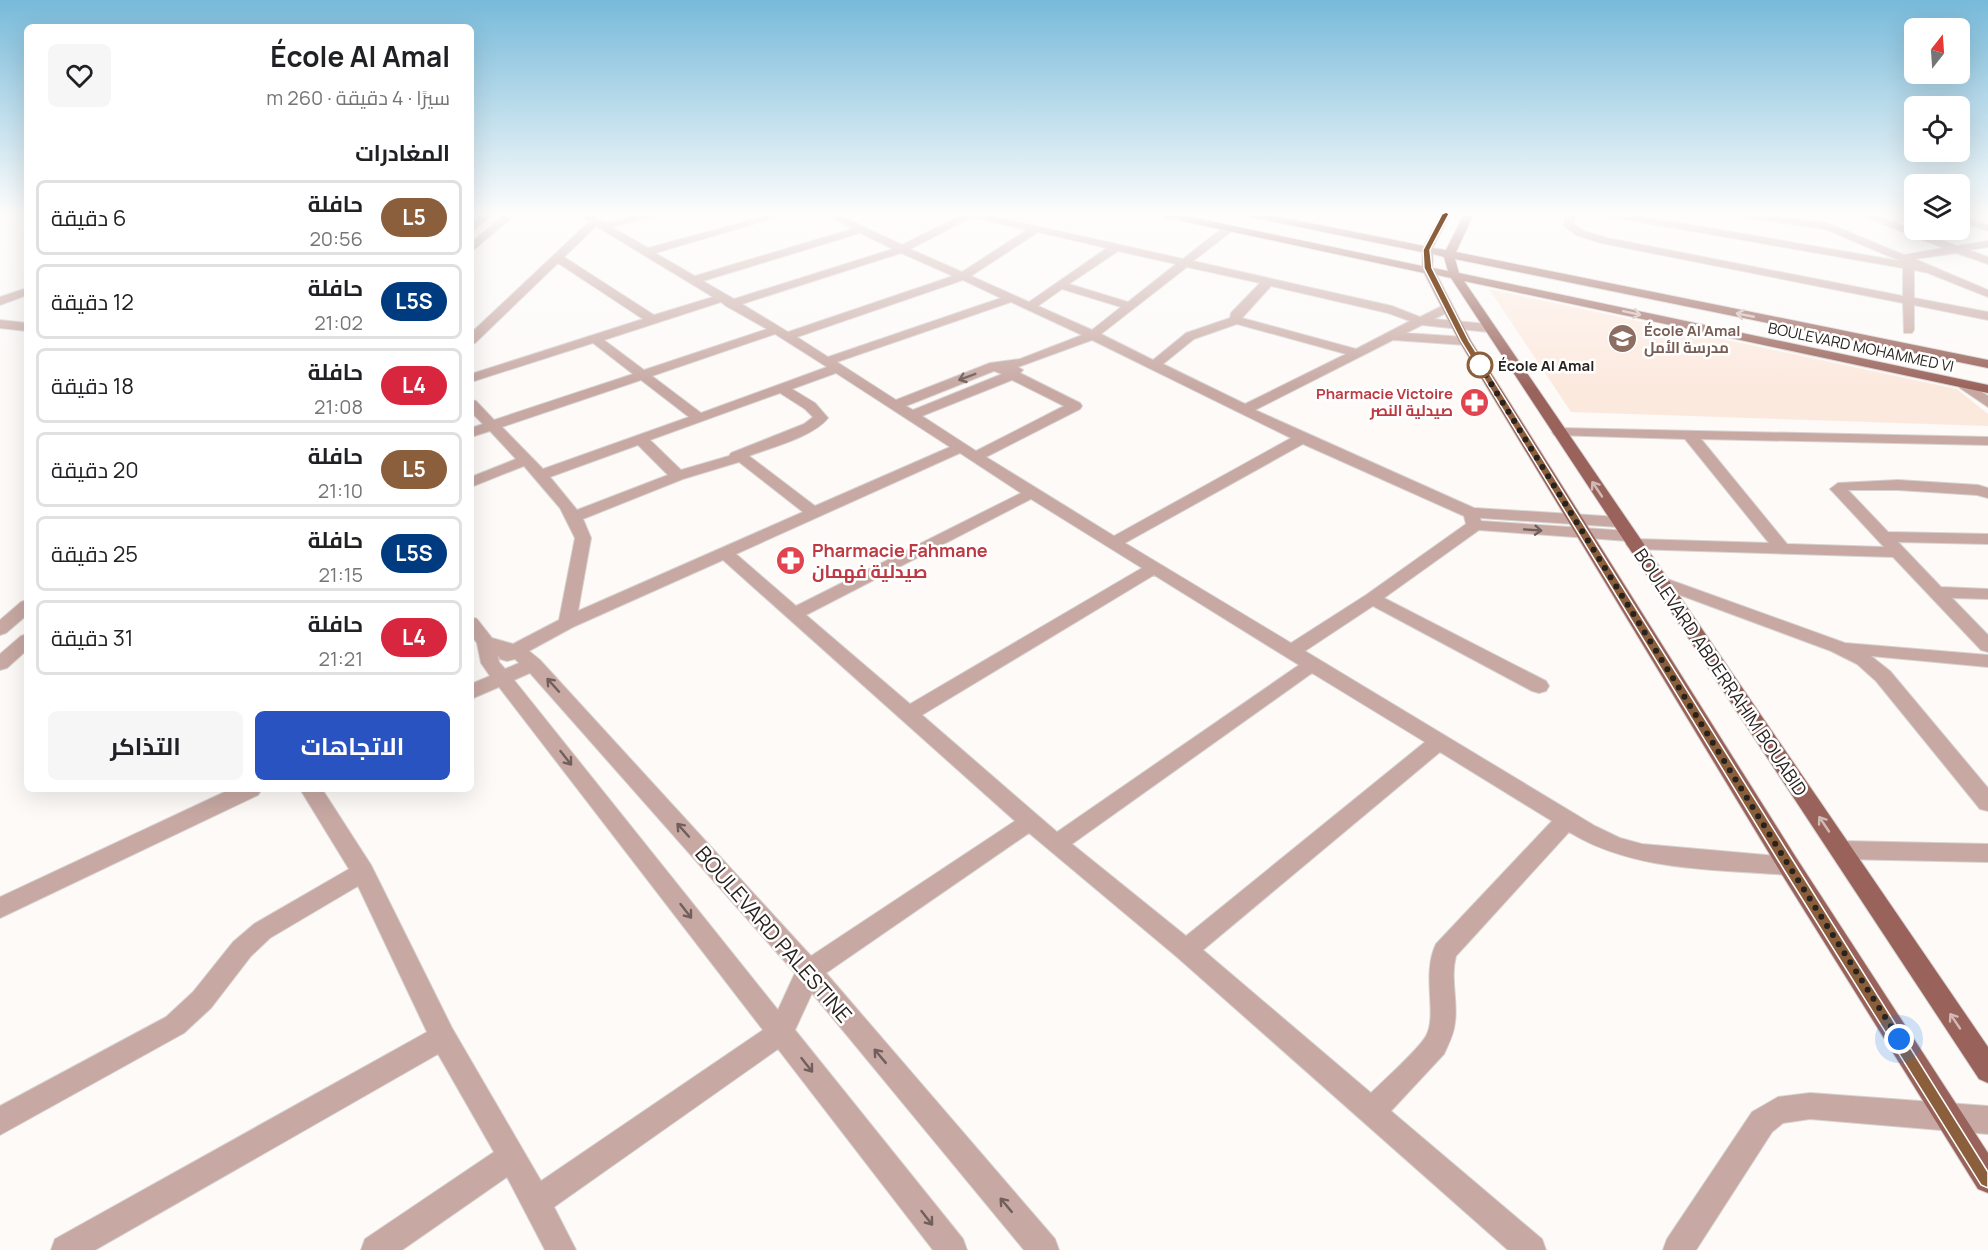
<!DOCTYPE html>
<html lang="ar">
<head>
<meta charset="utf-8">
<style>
  :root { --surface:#fff; --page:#f6f6f6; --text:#202124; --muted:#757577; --line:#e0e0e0; --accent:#2953c1 }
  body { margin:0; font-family:Manrope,Cairo,sans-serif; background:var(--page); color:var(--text); direction:rtl; height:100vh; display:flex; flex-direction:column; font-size:22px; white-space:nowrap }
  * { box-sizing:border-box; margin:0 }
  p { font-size:20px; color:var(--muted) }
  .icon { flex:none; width:33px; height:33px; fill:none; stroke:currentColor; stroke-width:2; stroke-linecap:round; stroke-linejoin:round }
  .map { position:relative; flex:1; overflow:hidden; direction:ltr }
  .drawer { position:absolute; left:24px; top:24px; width:450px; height:768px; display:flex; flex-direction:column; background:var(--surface); border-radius:9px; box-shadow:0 6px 24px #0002; direction:rtl }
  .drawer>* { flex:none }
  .badge { padding:0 12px; border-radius:20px; font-size:21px; line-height:39px }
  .needle { width:39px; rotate:17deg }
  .buttons { position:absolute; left:1904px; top:18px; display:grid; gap:12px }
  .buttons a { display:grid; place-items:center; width:66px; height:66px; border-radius:9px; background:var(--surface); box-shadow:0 6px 24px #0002; font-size:30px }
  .you { position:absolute; width:30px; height:30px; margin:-15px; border:4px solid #fff; border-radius:50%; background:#1a73e8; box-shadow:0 0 0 9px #1a73e833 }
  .map>.badge { position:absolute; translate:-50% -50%; box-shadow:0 0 0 3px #fff }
  h2 { padding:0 24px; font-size:22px; line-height:54px }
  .round { display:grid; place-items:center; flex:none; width:63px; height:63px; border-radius:9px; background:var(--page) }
  .headline { display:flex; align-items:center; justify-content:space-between; height:102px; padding:0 24px }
  h1 { font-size:28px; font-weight:700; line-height:45px }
  .action { display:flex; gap:12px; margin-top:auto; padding:12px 24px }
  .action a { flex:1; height:69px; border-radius:9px; background:var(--accent); color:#fff; font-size:24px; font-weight:700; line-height:69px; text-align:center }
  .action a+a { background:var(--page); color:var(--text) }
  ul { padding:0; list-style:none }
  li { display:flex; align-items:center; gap:18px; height:75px; margin:0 12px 9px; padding:0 12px; border:3px solid var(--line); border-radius:9px }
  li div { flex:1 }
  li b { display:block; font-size:22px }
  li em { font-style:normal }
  li .badge { min-width:66px; font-weight:700; text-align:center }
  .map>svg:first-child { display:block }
  .built { fill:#fce9de }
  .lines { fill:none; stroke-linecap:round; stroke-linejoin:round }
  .minor-casing { stroke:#d7d3d1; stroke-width:2 }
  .major-casing { stroke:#d7d3d1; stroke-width:2 }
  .minor { fill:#c7a8a3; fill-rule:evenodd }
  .major { fill:#99635b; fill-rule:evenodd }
  .oneway { stroke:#d1b9b5 }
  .oneway2 { stroke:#705f5b }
  .line { fill:#8b5e3c; stroke:#fff; stroke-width:1.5 }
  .walk { stroke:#292320; stroke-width:6; stroke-dasharray:0 10.8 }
  .stop-dot { fill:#fff; stroke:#8b5e3c; stroke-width:3 }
  .labels { text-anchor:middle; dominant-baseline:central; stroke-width:5; stroke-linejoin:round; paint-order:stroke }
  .far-education-label { font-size:15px; font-weight:bold; fill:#785e54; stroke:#fff; text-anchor:start }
  .far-street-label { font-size:15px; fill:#292320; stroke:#fff }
  .far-stop-label { font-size:15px; font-weight:bold; fill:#292320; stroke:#fff; text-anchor:start }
  .far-health-label { font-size:15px; font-weight:bold; fill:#be3a42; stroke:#fff; text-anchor:end }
  .health-label { font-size:18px; font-weight:bold; fill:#be3a42; stroke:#fff; text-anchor:start }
  .street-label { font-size:18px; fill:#292320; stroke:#fff }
  .near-street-label { font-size:21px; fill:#292320; stroke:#fff }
</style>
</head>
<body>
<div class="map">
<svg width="1988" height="1250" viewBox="0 0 1988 1250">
  <rect width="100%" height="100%" fill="#fdfaf8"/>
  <!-- built -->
  <path class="built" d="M1489 289 1957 389 1988 414V426L1571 412Z"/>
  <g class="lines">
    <defs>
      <path id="minor" d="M482 214H493L471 232V224Z
        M505 214H516L471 252V243Z
        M578 214H590L605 223 641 214H657L656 216 612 227 648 248 773 214H788L655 253 695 276 852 229 825 214H837L902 245 964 214H983L1183 259 1225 226H1233V230L1193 261 1392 306 1420 317 1448 303 1452 304V310L1434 319 1488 324 1494 328 1488 332 1422 325 1406 333 1465 337 1471 341 1465 345 1393 340 1255 410 1474 508 1619 517 1627 522 1619 527 1480 518 1481 521 1629 531 1635 533 1637 536 1635 539 1769 543 1685 439 1554 435 1552 432 1559 428 1988 437V445L1701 439 1787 544 1884 547 1833 492 1830 489 1838 483 1898 480 1978 485 1988 488V498L1977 495 1898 490H1848L1888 532 1988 534V544L1898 542 1941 587 1988 589V599L1952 598 1988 635V652L1981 650 1893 557 1634 549 1628 547 1626 544 1628 541 1479 530 1384 598 1546 681 1549 686 1546 691 1539 693 1532 691 1373 606 1305 651 1595 826 1620 838 1642 844 1789 857 1797 859 1800 866 1797 873 1789 875C1715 869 1634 872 1569 832L1456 956C1450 978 1458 1000 1455 1022 1454 1034 1449 1043 1444 1054L1391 1111 1542 1239 1546 1250H1508L1177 957 1029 833 826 973 1055 1239 1059 1250H1024L812 993 795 1030 963 1239 967 1250H933L778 1049 554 1207 576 1250H545L507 1177 402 1250H361L365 1239 494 1152 438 1054 95 1250H51L55 1239 427 1032 358 886 270 938 251 956 211 1008 184 1033 0 1135V1106L166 1017 193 992 233 942 254 924 349 869 300 789H322L371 865 452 1028 541 1181 763 1030 499 687 471 699V684L490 676 481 663 477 643 471 635V617L477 619 492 638 513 644 559 620 575 538 560 508 524 466 471 487V477L516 459 490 431 471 437V428L483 424 471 412V400L476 401 494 420 633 374 593 343 471 382V374L643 319 558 263 475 343 471 344V333L589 222ZM972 217 1027 230 962 272 910 249ZM596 226 713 297 654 315 564 257ZM1038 232 1107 248 1029 302 971 276ZM860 233 893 249 734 299 703 281ZM1118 251 1176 264 1128 302 1069 284ZM901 253 953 276 788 332 742 304ZM1187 267 1260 283 1231 313 1230 318 1186 333 1153 360 1101 334ZM963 280 1001 298 828 357 797 337ZM1271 286 1388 313 1410 321 1356 349 1242 318ZM1062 289 1121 307 1092 330 1038 306ZM721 302 726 306 767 329 644 370 604 340ZM1011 302 1082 335 1020 359 990 363 896 400 837 362ZM1237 324 1346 354 1245 404 1163 364 1194 339ZM775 334 827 367 701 413 652 376ZM1092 340 1291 438 1114 536 986 457 1080 409 1082 406 1080 403 1020 373 1023 370 1018 367ZM994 371 1002 374 913 410 906 406ZM836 373 950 447 815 506 749 456C772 447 813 437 828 418L815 403 792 389ZM641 380 689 417 543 469 502 427ZM1012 380 1064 406 976 451 922 416ZM780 393 805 409 813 417 804 424 731 453 729 456 681 470 650 440ZM1303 444 1464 516 1466 524 1366 595 1291 643 1125 543ZM638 445 668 475 577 510 550 477ZM960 453 1021 493 796 606 736 554ZM739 462 803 512 578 611 591 538 583 519 683 479ZM1031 499 1142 568 910 704 806 615ZM723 560 1015 821 811 956 540 660 529 651 573 627ZM1154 575 1299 665 1057 832 922 715ZM498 655 500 659 507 661 515 659 519 663 505 669 499 662ZM530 673 795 973 778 1010 514 680ZM1312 673 1425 742 1186 936 1072 844ZM1440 752 1552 821 1436 944C1421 975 1438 1014 1426 1036 1418 1050 1384 1080 1371 1093L1203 950Z
        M1566 214H1576L1573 223 1584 231 1607 238 1903 296V268L1612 217 1607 214H1628L1900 261 1825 229 1741 217 1736 214H1761L1827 223 1904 255 1944 248 1858 214H1872L1957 246 1988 241V247L1969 250 1988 257V264L1956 253 1915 259 1988 290V297L1928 273 1914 270V298L1988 312V320L1914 305V330L1912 333H1904L1903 303 1601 243 1576 235 1564 226Z
        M1959 215 1988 225V231L1959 221Z
        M27 288V295L0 305V297Z
        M0 320 27 323V331L0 328Z
        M1965 381 1988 396V407L1960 388 1958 385Z
        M1659 576 1845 643 1988 655V667L1871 656 1890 671 1988 788V811L1980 809 1876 681 1857 664 1831 651 1653 585 1650 581 1653 577Z
        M27 600V615L6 633 0 635V620L21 602Z
        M27 634V650L7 668 0 670V654L21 636Z
        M231 789H262L258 795 0 918V897Z
        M1841 841 1988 844V862L1841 859 1833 856 1830 850 1833 844Z
        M1810 1093 1988 1106V1134L1810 1119 1783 1123 1772 1132 1696 1250H1663L1667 1239 1752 1112 1778 1097Z"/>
      <path id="major" d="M1159 214H1177L1422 266V252L1251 217 1246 214H1265L1424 246 1441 214H1451L1433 248 1446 250 1464 214H1474L1456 252 1988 360V368L1455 259 1459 273 1988 385V393L1464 281 1988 1047V1083L1979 1079 1451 278 1437 275 1471 341 1797 859 1988 1153V1193L1978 1189 1781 873 1459 341 1424 273 1164 217ZM1433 254 1444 257 1448 271 1433 268Z"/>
    </defs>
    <!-- minor casing -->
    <use href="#minor" class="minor-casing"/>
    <!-- major casing -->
    <use href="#major" class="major-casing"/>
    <!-- minor -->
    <use href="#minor" class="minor"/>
    <!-- major -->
    <use href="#major" class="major"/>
  </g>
  <!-- one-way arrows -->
  <defs><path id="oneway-shaft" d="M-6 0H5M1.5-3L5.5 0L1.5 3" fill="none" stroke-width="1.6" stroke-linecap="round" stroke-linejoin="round" transform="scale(1.5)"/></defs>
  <g class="oneway">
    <use href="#oneway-shaft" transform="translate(1632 313) rotate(12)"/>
    <use href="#oneway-shaft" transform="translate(1745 315) rotate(-169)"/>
    <use href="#oneway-shaft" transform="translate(1597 489) rotate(-124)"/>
    <use href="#oneway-shaft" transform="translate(1824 824) rotate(-124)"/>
    <use href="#oneway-shaft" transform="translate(1955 1021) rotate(-124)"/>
  </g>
  <g class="oneway2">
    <use href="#oneway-shaft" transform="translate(967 377) rotate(159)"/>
    <use href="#oneway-shaft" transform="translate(1533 530) rotate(4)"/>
    <use href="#oneway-shaft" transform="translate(553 685) rotate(-132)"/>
    <use href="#oneway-shaft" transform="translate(566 758) rotate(52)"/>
    <use href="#oneway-shaft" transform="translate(683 830) rotate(-132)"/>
    <use href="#oneway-shaft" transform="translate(686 911) rotate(52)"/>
    <use href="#oneway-shaft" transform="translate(880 1056) rotate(-130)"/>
    <use href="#oneway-shaft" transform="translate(807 1065) rotate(52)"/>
    <use href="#oneway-shaft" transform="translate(1006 1205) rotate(-130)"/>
    <use href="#oneway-shaft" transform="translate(927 1218) rotate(52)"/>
  </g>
  <!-- sky -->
  <linearGradient id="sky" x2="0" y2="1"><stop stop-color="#77bada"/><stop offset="0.55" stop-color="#fefdfc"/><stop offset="1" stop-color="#fefdfc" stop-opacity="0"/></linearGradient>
  <rect width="1988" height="389" fill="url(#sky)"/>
  <!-- line -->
  <path class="line" d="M1446 212 1449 214 1430 250 1432 268 1469 341 1794 862 1988 1172V1188L1981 1185 1784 870 1461 341 1424 268 1423 250 1442 214Z"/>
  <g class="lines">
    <!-- walk -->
    <path class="walk" d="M1480 365 1477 361 1789 866 1899 1039"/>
  </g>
  <!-- icons -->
  <defs>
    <symbol id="school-disc" viewBox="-11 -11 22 22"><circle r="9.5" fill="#8d6e63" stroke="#fff"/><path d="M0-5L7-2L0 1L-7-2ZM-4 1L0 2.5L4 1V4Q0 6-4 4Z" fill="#fff"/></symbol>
    <symbol id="pharmacy-disc" viewBox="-11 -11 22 22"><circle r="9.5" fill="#e0444e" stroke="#fff"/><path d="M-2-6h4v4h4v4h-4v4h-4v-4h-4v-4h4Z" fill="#fff"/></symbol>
  </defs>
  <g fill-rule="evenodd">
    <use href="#school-disc" x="1606" y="322" width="33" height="33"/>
    <use href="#pharmacy-disc" x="1458" y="386" width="33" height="33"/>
    <use href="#pharmacy-disc" x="774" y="544" width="33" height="33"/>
  </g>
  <!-- markers -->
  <circle class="stop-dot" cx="1480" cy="365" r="12"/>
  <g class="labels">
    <!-- far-education labels -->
    <g class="far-education-label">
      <text x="1644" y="330">École Al Amal<tspan x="1644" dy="17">مدرسة الأمل</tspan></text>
    </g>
    <!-- far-street labels -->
    <g class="far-street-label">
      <text transform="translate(1861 347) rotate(12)">BOULEVARD MOHAMMED VI</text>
    </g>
    <!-- far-stop labels -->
    <g class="far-stop-label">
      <text x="1498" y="365">École Al Amal</text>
    </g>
    <!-- far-health labels -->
    <g class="far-health-label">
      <text x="1453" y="393">Pharmacie Victoire<tspan x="1453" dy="17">صيدلية النصر</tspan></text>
    </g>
    <!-- health labels -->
    <g class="health-label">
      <text x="812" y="550">Pharmacie Fahmane<tspan x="812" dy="21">صيدلية فهمان</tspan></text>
    </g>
    <!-- street labels -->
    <g class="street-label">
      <text transform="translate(1721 672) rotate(56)">BOULEVARD ABDERRAHIM BOUABID</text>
    </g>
    <!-- near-street labels -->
    <g class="near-street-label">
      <text transform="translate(774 934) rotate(49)">BOULEVARD PALESTINE</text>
    </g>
  </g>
</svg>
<div class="buttons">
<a><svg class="needle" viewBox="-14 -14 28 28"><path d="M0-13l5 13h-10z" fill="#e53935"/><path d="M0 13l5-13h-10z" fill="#757577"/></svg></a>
<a><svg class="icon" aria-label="locate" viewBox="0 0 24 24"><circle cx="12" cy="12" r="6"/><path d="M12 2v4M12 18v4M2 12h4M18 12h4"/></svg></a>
<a><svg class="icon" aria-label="layers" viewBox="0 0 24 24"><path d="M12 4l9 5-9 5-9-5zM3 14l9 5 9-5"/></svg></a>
</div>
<div class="you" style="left:1899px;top:1039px"></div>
<section class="drawer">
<div class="headline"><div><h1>École Al Amal</h1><p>سيرًا · 4 دقيقة · 260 m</p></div><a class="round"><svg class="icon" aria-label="heart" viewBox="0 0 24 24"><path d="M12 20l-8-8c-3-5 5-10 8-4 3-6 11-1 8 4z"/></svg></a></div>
<h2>المغادرات</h2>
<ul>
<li><span class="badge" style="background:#8b5e3c;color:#fff">L5</span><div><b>حافلة</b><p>20:56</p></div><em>6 دقيقة</em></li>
<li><span class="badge" style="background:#003b80;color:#fff">L5S</span><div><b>حافلة</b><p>21:02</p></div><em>12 دقيقة</em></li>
<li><span class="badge" style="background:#d7263d;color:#fff">L4</span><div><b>حافلة</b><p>21:08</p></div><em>18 دقيقة</em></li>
<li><span class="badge" style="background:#8b5e3c;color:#fff">L5</span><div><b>حافلة</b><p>21:10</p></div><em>20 دقيقة</em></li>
<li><span class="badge" style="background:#003b80;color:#fff">L5S</span><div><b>حافلة</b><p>21:15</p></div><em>25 دقيقة</em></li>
<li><span class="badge" style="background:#d7263d;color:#fff">L4</span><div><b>حافلة</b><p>21:21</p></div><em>31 دقيقة</em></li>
</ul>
<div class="action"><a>الاتجاهات</a><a>التذاكر</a></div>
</section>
</div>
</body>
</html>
